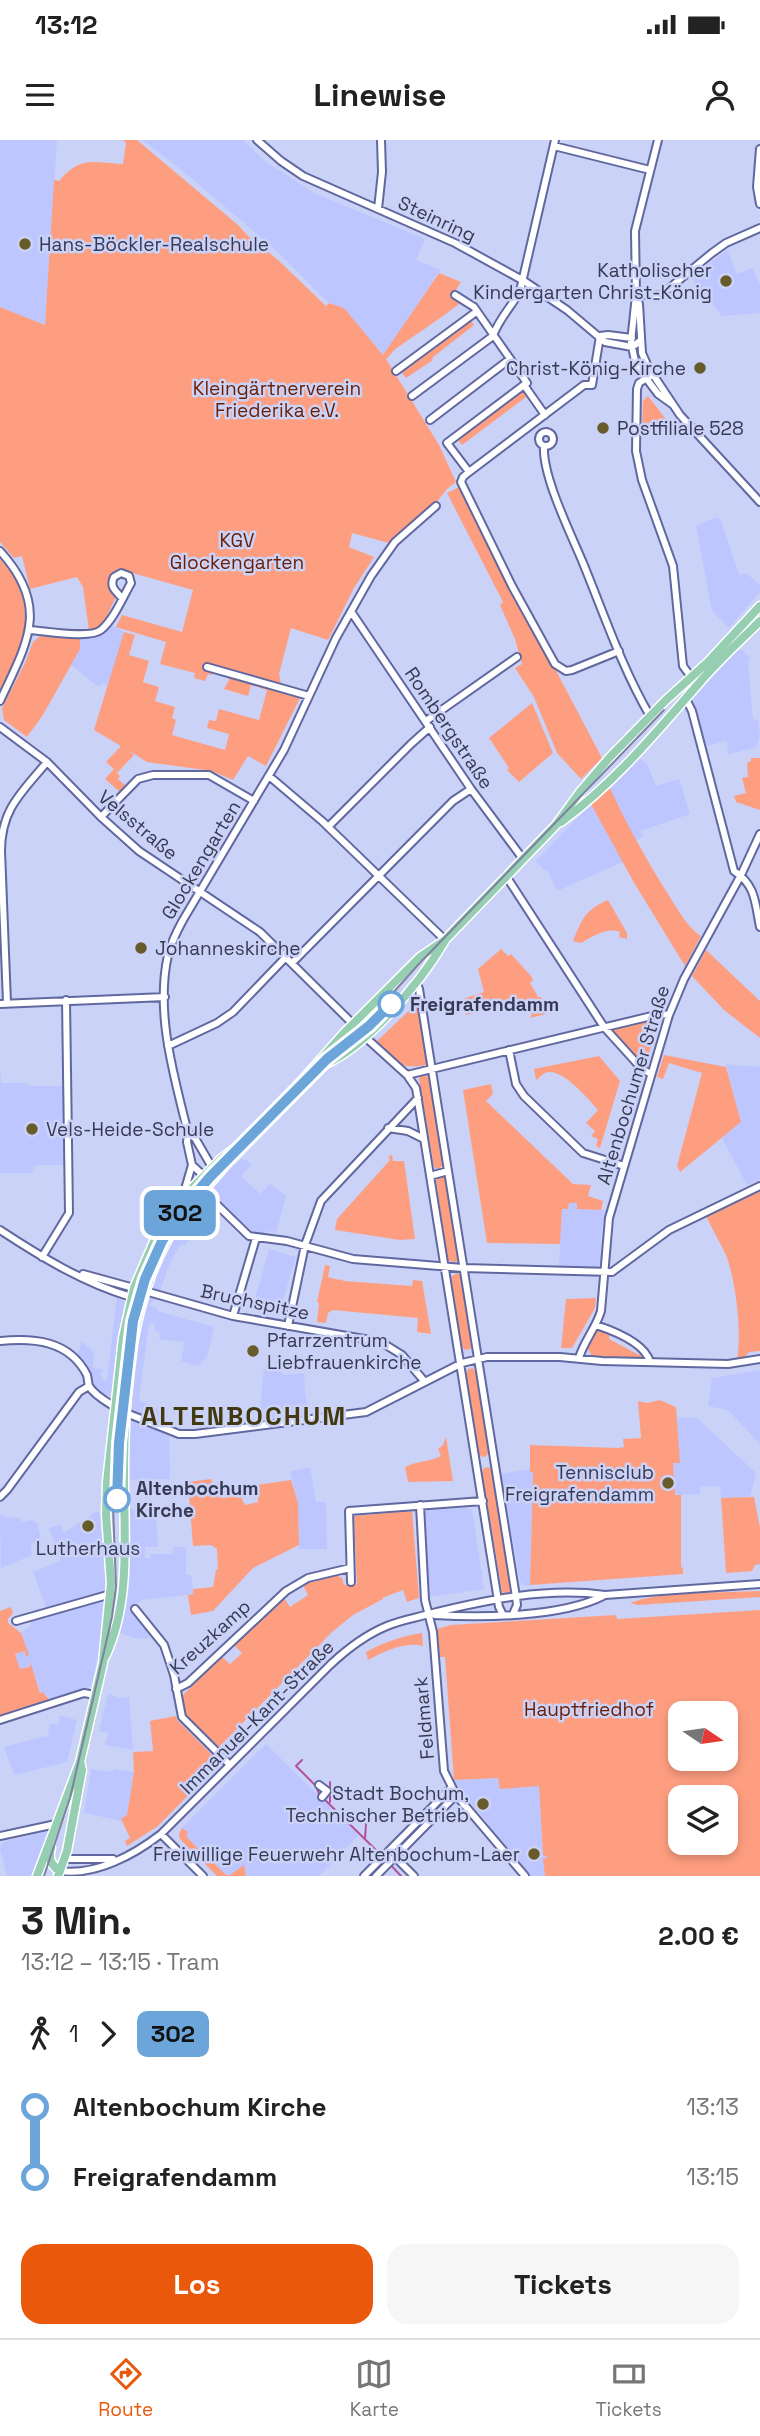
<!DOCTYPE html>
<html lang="de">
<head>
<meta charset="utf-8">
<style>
  :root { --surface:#fff; --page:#f6f6f6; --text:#222; --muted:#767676; --line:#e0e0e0; --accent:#ea580c }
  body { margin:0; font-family:"Space Grotesk",sans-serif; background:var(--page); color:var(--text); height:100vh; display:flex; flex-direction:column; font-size:26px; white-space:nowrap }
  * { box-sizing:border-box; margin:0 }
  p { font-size:23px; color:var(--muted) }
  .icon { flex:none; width:38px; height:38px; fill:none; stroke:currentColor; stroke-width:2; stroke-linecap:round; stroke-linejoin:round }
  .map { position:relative; height:1736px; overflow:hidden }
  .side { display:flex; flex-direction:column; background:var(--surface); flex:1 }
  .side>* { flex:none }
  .badge { padding:0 14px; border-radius:10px; font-size:24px; line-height:46px }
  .needle { width:46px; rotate:103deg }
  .buttons { position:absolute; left:668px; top:1561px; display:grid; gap:14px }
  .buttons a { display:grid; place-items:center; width:70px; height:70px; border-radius:14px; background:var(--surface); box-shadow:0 4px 10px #0003; font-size:35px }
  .map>.badge { position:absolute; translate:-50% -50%; box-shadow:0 0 0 4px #fff }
  .legs { display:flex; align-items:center; gap:10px; height:77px; padding:0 21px; font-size:23px }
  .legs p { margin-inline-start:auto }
  .summary { display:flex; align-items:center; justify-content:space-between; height:119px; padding:0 21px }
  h1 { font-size:38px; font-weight:600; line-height:52px }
  .action { display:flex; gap:14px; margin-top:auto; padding:14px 21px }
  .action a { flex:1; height:80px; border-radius:21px; background:var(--accent); color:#fff; font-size:28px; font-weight:600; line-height:80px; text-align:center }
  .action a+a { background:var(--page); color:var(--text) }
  ul { padding:0 21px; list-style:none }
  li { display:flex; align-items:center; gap:24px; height:70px; font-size:26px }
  li i { display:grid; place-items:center; width:10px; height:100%; margin:0 9px; background:currentColor }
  li i::after { content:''; width:18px; height:18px; margin:-9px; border:5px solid; border-radius:50%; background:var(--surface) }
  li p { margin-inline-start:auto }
  li:first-child i { background:linear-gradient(#0000 50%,currentColor 0) }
  li:last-child i { background:linear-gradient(currentColor 50%,#0000 0) }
  .status { display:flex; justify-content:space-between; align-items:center; height:49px; padding:0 35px; background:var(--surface); direction:ltr }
  .status svg { height:19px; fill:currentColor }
  header { display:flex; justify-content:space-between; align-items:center; height:91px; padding:0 21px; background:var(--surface); font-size:32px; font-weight:600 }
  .tabs { display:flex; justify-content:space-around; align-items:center; height:98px; border-top:2px solid var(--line); background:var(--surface); font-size:19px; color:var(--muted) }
  .tabs a { display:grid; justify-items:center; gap:4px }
  .tabs .active { color:var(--accent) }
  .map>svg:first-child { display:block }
  .built { fill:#bdc6fe }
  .green { fill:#fe9e81; fill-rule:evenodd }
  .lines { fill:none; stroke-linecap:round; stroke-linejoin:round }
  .stream { stroke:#b4519d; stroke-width:2 }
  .minor-casing { stroke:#6168a0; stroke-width:10 }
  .major-casing { stroke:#fff; stroke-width:11 }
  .minor { stroke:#fff; stroke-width:6 }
  .major { stroke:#95ceb0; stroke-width:8 }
  .tram { stroke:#7d82a1; stroke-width:2 }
  .line-1-casing { stroke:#fff; stroke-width:16 }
  .line-1 { stroke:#6ba5d9; stroke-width:10 }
  .poi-dot { fill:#675c29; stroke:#cbd2f7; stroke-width:2.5 }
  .stop-1-dot { fill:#fff; stroke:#6ba5d9; stroke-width:3.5 }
  .labels { text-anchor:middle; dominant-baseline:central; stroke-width:5; stroke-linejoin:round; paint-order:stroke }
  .street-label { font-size:19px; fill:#373a53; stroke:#cbd2f7 }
  .poi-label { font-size:19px; fill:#373a53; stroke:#cbd2f7; text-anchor:start }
  .park-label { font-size:19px; fill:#691d03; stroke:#cbd2f7 }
  .stop-label { font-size:19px; font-weight:bold; fill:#373a53; stroke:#cbd2f7; text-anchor:start }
  .district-label { font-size:26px; font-weight:bold; letter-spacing:2px; fill:#423910; stroke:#cbd2f7 }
</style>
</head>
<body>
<div class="status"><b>13:12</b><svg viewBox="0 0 49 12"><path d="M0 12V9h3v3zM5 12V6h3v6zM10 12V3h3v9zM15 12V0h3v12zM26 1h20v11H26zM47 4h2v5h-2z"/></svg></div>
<header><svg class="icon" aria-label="menu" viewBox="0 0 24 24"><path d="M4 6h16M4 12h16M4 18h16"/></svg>Linewise<svg class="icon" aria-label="person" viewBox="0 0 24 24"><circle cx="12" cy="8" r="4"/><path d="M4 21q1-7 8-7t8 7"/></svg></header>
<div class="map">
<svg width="760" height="1736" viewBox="0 0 760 1736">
  <rect width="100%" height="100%" fill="#cbd2f7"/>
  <!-- built -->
  <path class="built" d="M0 0H57L45 185 0 167Z
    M142 0H243L265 21 314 53 425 99 416 120 440 130 384 215 344 169 329 163 279 113 183 31Z
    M727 110 737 134 753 128 760 146V173L722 176 691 137Z
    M717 377 721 380 739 435 746 433 760 445V452L729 488 712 471 696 386Z
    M112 485 124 492 112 537 107 546 102 543 99 547 71 525 80 509V499L97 498 105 494Z
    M737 510H742L751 518 748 521 753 579 758 580 760 596 756 608 728 614 727 601 705 606 703 604 692 561 696 553Z
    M639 617 648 626 656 646 679 639 690 674 640 691 643 696 635 701 610 648Z
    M591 664 623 722 557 751 548 731H545L536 721Z
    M726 924 757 927 760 925V1039L747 1045 722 998 741 982Z
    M0 927 1 943H27L28 946H63L64 1025H36L31 1033H0Z
    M241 1019 246 1020 251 1025 241 1036 260 1054 270 1044 286 1056 276 1093 267 1091 256 1095 252 1094 215 1061 185 1106 181 1104 178 1109 169 1125 158 1157 149 1165 157 1168V1171L214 1187 207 1217 198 1226 181 1221 185 1202 159 1199 160 1192 155 1191 154 1183H149L139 1260 168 1274 163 1293 169 1296 170 1339 130 1340V1369L154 1368V1376H156L158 1407H145V1418H150V1414H173V1407H186V1434L192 1436 193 1454 143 1460 135 1464 133 1471 153 1496 145 1499 135 1498 120 1493 121 1486 119 1483 127 1294 138 1194 150 1147 169 1104 198 1062 233 1024H237Z
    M568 1063H577V1069L607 1070 601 1091 600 1124 596 1128 559 1126 562 1069Z
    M269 1109 296 1117 279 1174 253 1166Z
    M117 1157 124 1161 125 1167 114 1252 110 1256 98 1251 76 1219 82 1201 94 1213 93 1228 104 1229 100 1235 103 1240H107Z
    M264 1229 282 1231 283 1235 304 1233 305 1253 309 1272 259 1279Z
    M760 1230V1304L728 1270 708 1266 712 1238Z
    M676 1277 697 1278 756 1333 750 1357 721 1358 720 1346 700 1347V1354L675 1355 673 1323H679Z
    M310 1327 316 1362H326L327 1409H299L298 1363 290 1332Z
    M530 1329V1332H533L530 1445 525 1446 520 1442 501 1334Z
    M469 1368 472 1370 484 1449 429 1457 424 1373 428 1370Z
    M104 1371 108 1451 103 1494 91 1546 50 1560 43 1552 41 1553 30 1521V1526L20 1530 15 1514 25 1511 28 1515 21 1493 31 1485V1475L47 1470 33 1432 61 1421 49 1388 60 1384 64 1393 96 1372Z
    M3 1374 4 1377 20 1378 22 1382 32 1380 37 1383 41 1399 31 1404 32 1415 1 1428 0 1375Z
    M108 1554 121 1558 129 1557 133 1610 105 1605 108 1593 99 1591Z
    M62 1576 77 1580 67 1622 14 1635 4 1607 45 1596 47 1598 50 1584 59 1585V1577Z
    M266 1604 359 1695 319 1736H217L180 1699 179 1694 182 1688Z
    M91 1629 113 1632 114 1629 134 1632 127 1675 122 1681 84 1673Z
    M499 1638 500 1649 539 1646 543 1715H546L547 1718 544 1719 545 1736H529L488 1686 489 1684 471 1663 469 1664 453 1643 454 1640Z
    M49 1691 31 1736H7L0 1708 3 1702Z"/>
  <!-- green -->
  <path class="green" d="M123 0H137L238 85 248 96 278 120 326 166 329 163 344 168 383 215 439 133 461 142 452 156 461 162 458 165C438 180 418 193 397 208 392 211 391 215 386 219L439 305 456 342 447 349 431 369 389 403 352 393 349 407 374 417 354 448 328 500 291 488 279 534 281 544 304 550 266 626 248 616 233 640 212 631 147 622 128 610 134 615 117 633 120 636 118 639 126 646 120 652 105 639 114 629 106 622 121 606 94 590 124 492 135 495 129 515 149 521 143 542 159 547 155 561 175 567 172 578 176 580 172 595 225 610 229 594 207 588 209 580 216 581 219 569 259 580 267 550 251 545 248 556 224 549 229 540 228 536 214 532 212 535 208 534 205 541 194 538 195 533 160 524 166 502 116 487 122 475 182 492 193 450 118 429 112 434 108 441 115 459 102 486 89 491 83 447 77 437 30 449 22 416 14 418 0 402V167L45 185 54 40 59 41C80 16 92 22 123 24L126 3Z
    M470 179 474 185 432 218 433 220 406 238 402 233 403 229 451 193 455 194 454 191Z
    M522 250H525L530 257H526L462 305 456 298Z
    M648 256 668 282 642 290 643 261Z
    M459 347 602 618 581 639 557 613 534 557 515 528 522 524 515 499 500 465 503 462 447 353Z
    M0 419C40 461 26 507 0 552Z
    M40 496 80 499V509L43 575 27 597 4 580 2 568 25 523 33 502Z
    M532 563 553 613 519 642 507 630 509 628 489 598Z
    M751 618H760V670L736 662 734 656 746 653 742 638 748 637 747 623 751 621Z
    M610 648C627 685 646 719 668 754 677 768 686 786 701 796L685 826 633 741 591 664Z
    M608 760 627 793V799L619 797 620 792C606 787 594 796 581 803L573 801C582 779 585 770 608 760Z
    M501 809 508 816 511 814 531 836 533 840 530 843 538 857H541L546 874 530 878 534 868 523 862 466 875 463 859 484 852 478 829Z
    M706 810 760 861V898L724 870 692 836Z
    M417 863 427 925C402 929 389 924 377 901Z
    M655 879H659L645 927 613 894V890Z
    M664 915 726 927 741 982 680 1032 677 1026 702 933 669 923 663 939 657 937Z
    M599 916 620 941 600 1008 596 1006 598 999 591 996 595 991 586 983 598 970C588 959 561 926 545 933 544 933 537 940 536 940L534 929Z
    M422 935 429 937 443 1026 437 1029 434 1027 419 938Z
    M491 944 493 954 486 961 573 1044 591 1045 588 1056 603 1061 601 1070 577 1069V1063H569L568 1069H562L560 1104 487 1103 463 950Z
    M392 1015 393 1021H404L415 1099 400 1100 335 1090 337 1079 390 1020 388 1016Z
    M442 1036 445 1038 458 1119 456 1122 448 1121 436 1040Z
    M760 1050V1211L749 1212 744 1218 737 1219C742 1194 736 1141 726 1115 720 1102 712 1089 706 1076Z
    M325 1125 330 1126 328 1137 339 1140 340 1139 344 1141 412 1146 413 1140 422 1141 431 1194 417 1192 418 1178 333 1170 328 1173 326 1183 317 1182 319 1163 317 1162Z
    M457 1133 461 1135 472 1204 470 1209 465 1210 461 1205 451 1137Z
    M596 1158 595 1168 572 1208H561L566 1159Z
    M600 1190 610 1193 609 1199 639 1215 642 1210 645 1215 640 1218 592 1216 587 1207 596 1191Z
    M473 1228 476 1233 489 1312 486 1316 482 1317 479 1314 466 1235 468 1229Z
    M660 1260 676 1267 680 1323H673L675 1355H681V1427L683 1428V1434L530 1445 533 1332H530V1305L619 1308 624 1307 623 1299 641 1298 638 1261 647 1263Z
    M446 1297 453 1341 408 1342 405 1327C417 1321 429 1322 441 1316L438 1309 443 1305Z
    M489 1327 492 1330 511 1450 507 1455 502 1452 482 1331 484 1328Z
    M211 1339 216 1355 223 1358 240 1355 245 1365 258 1362 257 1345 291 1340 298 1363 299 1405 253 1428 213 1471 191 1475 188 1455 193 1454V1449L213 1447 216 1430 218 1429 217 1409 211 1405 193 1406 188 1342Z
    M754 1357 760 1388V1424L755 1425 752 1431 726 1433 721 1358Z
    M412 1371 419 1458 407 1462 403 1450 382 1458 383 1459 353 1475 331 1493 219 1607 186 1575 182 1556 185 1553 222 1517 230 1524 242 1513 234 1505 284 1458 290 1467 308 1455 303 1445 336 1435 342 1438 344 1445 357 1444 354 1376Z
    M760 1451V1457L638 1465 630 1463C660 1451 726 1453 760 1451Z
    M11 1467 13 1473 8 1479V1483L21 1493 29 1515 26 1516 25 1511 15 1514 20 1529 30 1527V1521L40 1553 43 1552 51 1562 0 1577V1471Z
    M760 1470V1736H545L543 1719 546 1718 547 1716 543 1715 539 1646 500 1649 498 1638 454 1640 445 1517H440L437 1489 451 1485 616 1475 617 1479ZM681 1573H726V1619H681ZM681 1657H726V1703H681Z
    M422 1493 423 1506C405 1501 383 1512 368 1520L366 1512C384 1502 402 1496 422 1493Z
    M176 1576 177 1580 218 1621V1625L158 1686 127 1706 125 1701 130 1698 121 1679 127 1675 134 1632 133 1612 153 1611 150 1581Z
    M182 1688 188 1692 186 1696 203 1714 209 1709 215 1716 212 1721 226 1735H230L244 1725 246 1736H217L180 1699 179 1694Z"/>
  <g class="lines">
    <!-- stream -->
    <path class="stream" d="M302 1620 296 1626 316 1646 319 1654 381 1715
      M330 1662V1642
      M365 1698 366 1684
      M385 1719 401 1736"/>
    <defs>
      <path id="minor" d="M257 0 281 21 303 36 455 103 524 141 567 170 605 202 632 207 640 201
        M658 0 635 91 636 155 631 202 635 221 646 238 658 254 672 264
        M554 6 650 30
        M760 9 757 47 760 64
        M378 69 382 32 381 0
        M455 155 474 167 527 243 524 245 545 275
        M636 155H661L712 113 726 103 760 88
        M636 157 639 164 642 213 648 227 680 275 760 362
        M600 196 592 245H584L469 332 463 337 461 342 512 446 555 524 566 531 572 530 619 511
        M600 196 608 195 632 198
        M396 231 476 172
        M653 234 639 243 637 249 636 311 642 340 673 426 683 526 692 538
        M412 256 493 196C498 180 512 166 520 151L555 0
        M430 280 510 219
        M539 299a7 7 0 1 1 14 0a7 7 0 1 1-14 0Z
        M544 306C542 336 571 394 583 423 604 474 622 528 650 576
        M469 332 447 303 524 245
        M0 411C51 467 27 503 0 561
        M352 473 471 649 523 719
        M30 490C46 491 90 499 101 490 114 479 123 457 131 443L129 436 121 433 114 437C109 447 116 451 122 458
        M207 527 309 556
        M686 559 692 571 734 731C756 745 755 763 760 787
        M426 581 517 517
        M0 587 47 622 101 677 139 711 260 792 353 884
        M269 636 322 681 445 800
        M101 677 138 639 153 635H209L254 661
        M328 687 411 604 430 587
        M506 736 604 887 642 929 651 934
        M292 823 453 661 471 649
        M416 842 419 849 516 1457 517 1465 513 1474
        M7 863 1 711C1 669 22 652 47 622
        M0 864 165 857
        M364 896 407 935 416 948 499 1467 503 1475
        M168 906 217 883 233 872 286 817
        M509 910 516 944 524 956 583 1013 624 1026
        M407 935 660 874 669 875
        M388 988 408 991 424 999
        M188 993 195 998 213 1029
        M192 1025 204 1036 209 1057 249 1096 287 1101 353 1119 463 1128 612 1132 669 1090 760 1046
        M430 1036 448 1031
        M183 1056 192 1025 187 1002 188 993C174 936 155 873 168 815 171 803 177 791 183 780L284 610 336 498 371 436 395 402 436 366
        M0 1090C41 1117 84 1143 131 1157
        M42 1117 69 1073 66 860
        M83 1134 134 1148
        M145 1151 233 1176 381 1202 402 1215 425 1242
        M233 1176 256 1098
        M596 1185C614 1191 645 1203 650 1222
        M288 1186 305 1105 321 1061 418 958
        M0 1201C34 1198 69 1200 87 1235 88 1239 88 1243 89 1246 94 1255 107 1262 115 1267
        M579 1218C584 1201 596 1188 601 1171L609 1078 669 875 684 839 741 735 760 694
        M126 1273 179 1294H195L366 1272 462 1223 487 1217H560L602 1221 728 1224 760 1219
        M0 1357 7 1350 79 1252 89 1246
        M420 1365 425 1460 433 1492 444 1631 456 1655 525 1736
        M351 1442 349 1371 483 1361
        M135 1469 164 1505 174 1535 182 1577 230 1625
        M435 1475C482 1478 562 1477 603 1456
        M16 1481 111 1454
        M176 1549 188 1543 286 1451 308 1438 350 1428
        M0 1580 84 1553 95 1555
        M319 1645 327 1651 322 1657
        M161 1694 203 1736
        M0 1696 56 1684
        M395 1717 414 1736
        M64 1719H113
        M60 1731C95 1736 134 1715 161 1694L330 1525C347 1509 365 1495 387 1486 401 1480 415 1478 429 1474 485 1460 547 1447 605 1455L760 1444
        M364 1736 451 1648
        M376 1736 456 1655"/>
      <path id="major" d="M561 682C615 643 657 591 700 542 719 520 740 501 760 481
        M317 927C361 914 421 842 444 802
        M105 1517C131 1462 124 1398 124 1339 124 1275 127 1205 148 1144 157 1117 171 1091 188 1069 204 1048 224 1030 239 1008
        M51 1708C48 1718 51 1726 60 1731
        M37 1736 80 1622 103 1523 111 1443 106 1375 107 1342 123 1198 134 1148 156 1097 176 1066 194 1046 222 1018 243 1002 290 954 345 892 420 817 445 800 556 685 580 652 610 617 666 560 708 522 760 466
        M58 1736 67 1711 82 1630 81 1625"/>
    </defs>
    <!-- minor casing -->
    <use href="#minor" class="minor-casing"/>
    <!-- major casing -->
    <use href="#major" class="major-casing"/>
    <!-- minor -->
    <use href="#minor" class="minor"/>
    <!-- major -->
    <use href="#major" class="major"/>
    <!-- tram -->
    <path class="tram" d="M44 1736 70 1658 112 1477 116 1446 113 1366 115 1313 129 1186 139 1146 150 1120 175 1076 203 1041 316 926 373 875 418 825 664 570"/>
  </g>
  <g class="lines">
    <defs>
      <path id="line-1" d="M117 1359 119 1303 133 1181 145 1139 162 1101 185 1066 210 1037 327 919 369 886 391 864"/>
    </defs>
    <!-- line-1 casing -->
    <use href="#line-1" class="line-1-casing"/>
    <!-- line-1 -->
    <use href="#line-1" class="line-1"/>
  </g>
  <!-- markers -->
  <g class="poi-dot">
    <circle cx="25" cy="104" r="7"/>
    <circle cx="726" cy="141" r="7"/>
    <circle cx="700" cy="228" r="7"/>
    <circle cx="603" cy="288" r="7"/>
    <circle cx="141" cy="808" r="7"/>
    <circle cx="32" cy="989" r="7"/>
    <circle cx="253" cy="1211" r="7"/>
    <circle cx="668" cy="1343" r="7"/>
    <circle cx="88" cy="1386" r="7"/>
    <circle cx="483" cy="1664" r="7"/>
    <circle cx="534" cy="1714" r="7"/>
  </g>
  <g class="stop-1-dot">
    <circle cx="391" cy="864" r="12"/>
    <circle cx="117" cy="1359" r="12"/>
  </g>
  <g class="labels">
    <!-- street labels -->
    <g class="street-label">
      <text transform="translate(437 79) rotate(25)">Steinring</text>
      <text transform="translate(449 588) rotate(56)">Rombergstraße</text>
      <text transform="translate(138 685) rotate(40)">Velsstraße</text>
      <text transform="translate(201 720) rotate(-59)">Glockengarten</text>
      <text transform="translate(633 945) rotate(-73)">Altenbochumer Straße</text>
      <text transform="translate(255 1162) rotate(12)">Bruchspitze</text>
      <text transform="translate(210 1497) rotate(-42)">Kreuzkamp</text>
      <text transform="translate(257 1577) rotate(-45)">Immanuel-Kant-Straße</text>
      <text transform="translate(424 1578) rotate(-95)">Feldmark</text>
    </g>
    <!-- poi labels -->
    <g class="poi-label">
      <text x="39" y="104">Hans-Böckler-Realschule</text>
      <text x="712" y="130" text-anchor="end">Katholischer<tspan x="712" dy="22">Kindergarten Christ-König</tspan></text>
      <text x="686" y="228" text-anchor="end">Christ-König-Kirche</text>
      <text x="617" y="288">Postfiliale 528</text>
      <text x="155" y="808">Johanneskirche</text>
      <text x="46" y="989">Vels-Heide-Schule</text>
      <text x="267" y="1200">Pfarrzentrum<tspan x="267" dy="22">Liebfrauenkirche</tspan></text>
      <text x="654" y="1332" text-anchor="end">Tennisclub<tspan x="654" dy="22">Freigrafendamm</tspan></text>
      <text x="88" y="1408" text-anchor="middle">Lutherhaus</text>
      <text x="469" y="1653" text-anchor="end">Stadt Bochum,<tspan x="469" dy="22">Technischer Betrieb</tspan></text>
      <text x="520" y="1714" text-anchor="end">Freiwillige Feuerwehr Altenbochum-Laer</text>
    </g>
    <!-- park labels -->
    <g class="park-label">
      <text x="277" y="248">Kleingärtnerverein<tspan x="277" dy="22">Friederika e.V.</tspan></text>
      <text x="237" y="400">KGV<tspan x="237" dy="22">Glockengarten</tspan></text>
      <text x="589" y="1569">Hauptfriedhof</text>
    </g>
    <!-- stop labels -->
    <g class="stop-label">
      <text x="410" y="864">Freigrafendamm</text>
      <text x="136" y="1348">Altenbochum<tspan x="136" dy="22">Kirche</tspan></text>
    </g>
    <!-- district labels -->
    <g class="district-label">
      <text x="244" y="1276">ALTENBOCHUM</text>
    </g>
  </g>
</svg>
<div class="buttons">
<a><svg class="needle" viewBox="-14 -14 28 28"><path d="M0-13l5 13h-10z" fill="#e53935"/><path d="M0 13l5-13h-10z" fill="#767676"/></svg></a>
<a><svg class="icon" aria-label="layers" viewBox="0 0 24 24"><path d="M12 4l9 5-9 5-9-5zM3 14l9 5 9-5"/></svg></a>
</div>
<b class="badge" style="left:180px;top:1073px;background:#6ba5d9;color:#111">302</b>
</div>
<section class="side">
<div class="summary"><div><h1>3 Min.</h1><p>13:12 – 13:15 · Tram</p></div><b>2.00 €</b></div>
<div class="legs"><svg class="icon" aria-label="walk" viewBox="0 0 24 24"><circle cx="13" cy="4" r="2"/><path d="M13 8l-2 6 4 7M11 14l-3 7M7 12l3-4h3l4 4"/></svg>1<svg class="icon" aria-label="forward" viewBox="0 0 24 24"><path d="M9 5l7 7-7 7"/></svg><b class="badge" style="background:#6ba5d9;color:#111">302</b></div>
<ul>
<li><i style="color:#6ba5d9"></i><b>Altenbochum Kirche</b><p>13:13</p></li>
<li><i style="color:#6ba5d9"></i><b>Freigrafendamm</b><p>13:15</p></li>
</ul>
<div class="action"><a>Los</a><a>Tickets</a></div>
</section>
<nav class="tabs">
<a class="active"><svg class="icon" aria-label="directions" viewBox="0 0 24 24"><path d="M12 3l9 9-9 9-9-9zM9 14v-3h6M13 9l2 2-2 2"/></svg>Route</a>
<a><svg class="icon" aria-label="map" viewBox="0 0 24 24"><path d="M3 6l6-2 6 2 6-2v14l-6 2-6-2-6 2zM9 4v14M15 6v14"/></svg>Karte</a>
<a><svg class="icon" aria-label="tickets" viewBox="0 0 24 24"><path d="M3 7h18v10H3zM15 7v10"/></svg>Tickets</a>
</nav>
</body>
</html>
